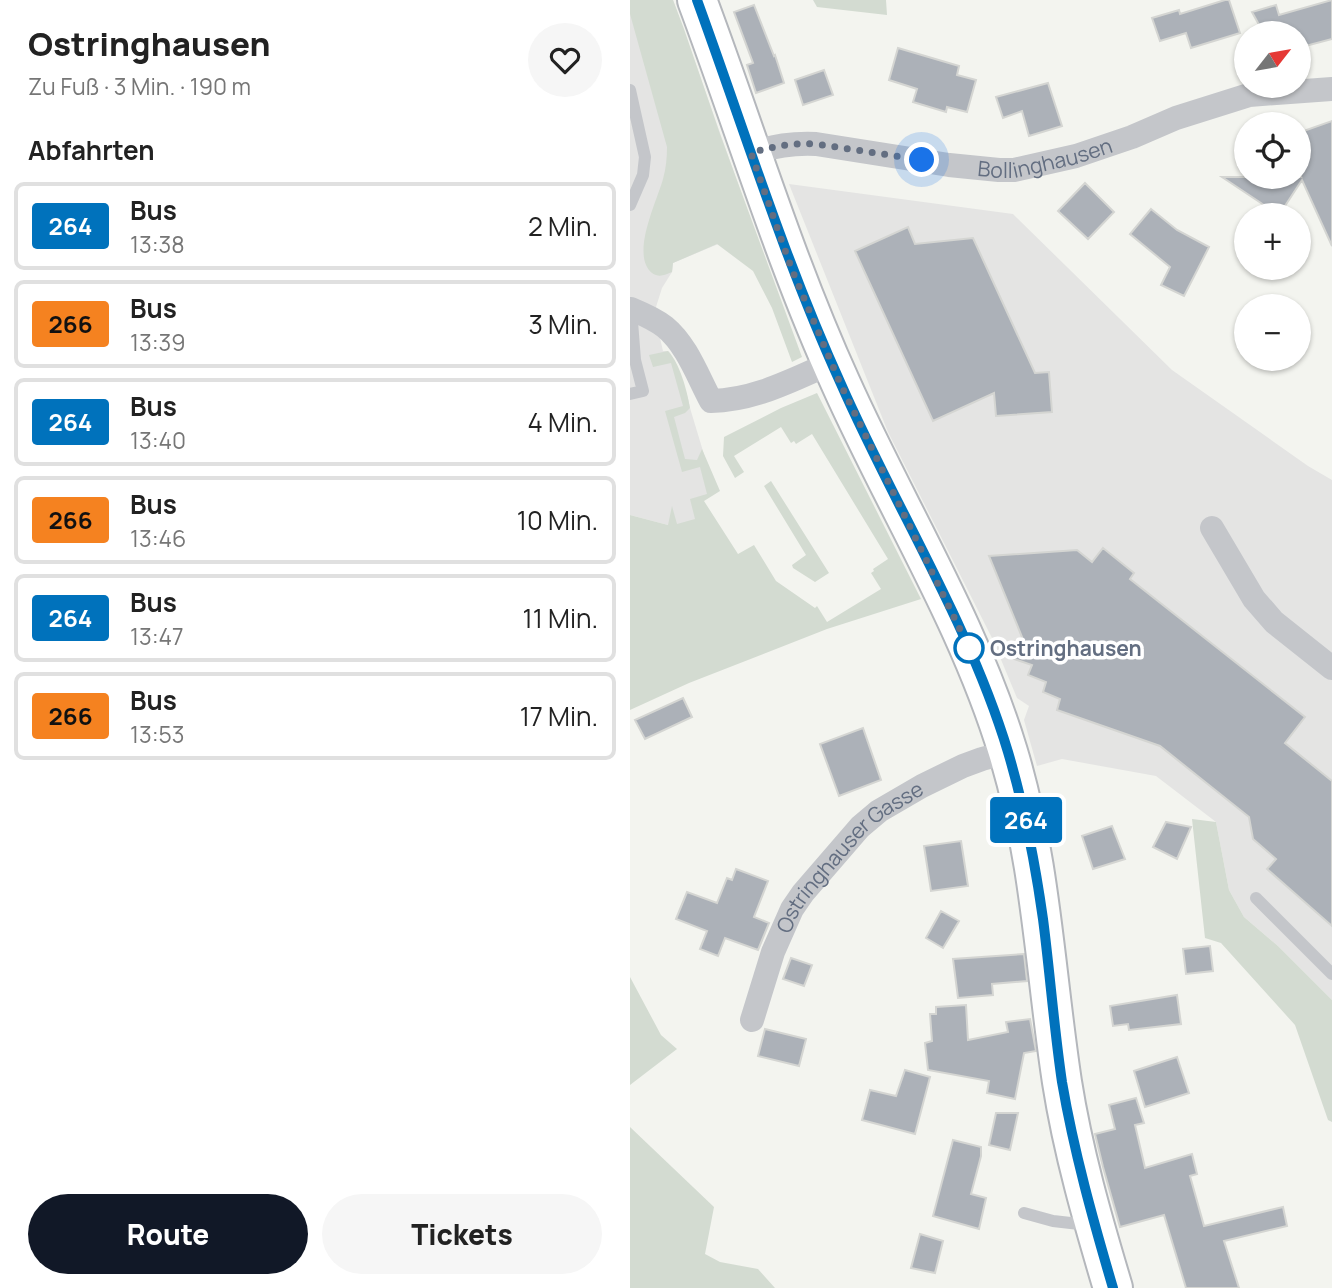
<!DOCTYPE html>
<html lang="de">
<head>
<meta charset="utf-8">
<style>
  :root { --surface:#fff; --page:#f6f6f6; --text:#222; --muted:#767676; --line:#e0e0e0; --accent:#111827 }
  body { margin:0; font-family:Manrope,sans-serif; background:var(--page); color:var(--text); height:100vh; display:flex; flex-direction:column; font-size:26px; white-space:nowrap }
  * { box-sizing:border-box; margin:0 }
  p { font-size:23px; color:var(--muted) }
  .icon { flex:none; width:38px; height:38px; fill:none; stroke:currentColor; stroke-width:2; stroke-linecap:round; stroke-linejoin:round }
  .map { position:relative; flex:1; overflow:hidden }
  .sheet { display:flex; flex-direction:column; background:var(--surface); width:630px }
  .sheet>* { flex:none }
  .badge { padding:0 14px; border-radius:5px; font-size:24px; line-height:46px }
  .needle { width:46px; rotate:59deg }
  .controls { position:absolute; left:604px; top:21px; display:grid; gap:14px }
  .controls a { display:grid; place-items:center; width:77px; height:77px; border-radius:50%; background:var(--surface); box-shadow:0 2px 5px #0004; font-size:35px }
  .you { position:absolute; width:35px; height:35px; margin:-18px; border:5px solid #fff; border-radius:50%; background:#1a73e8; box-shadow:0 0 0 10px #1a73e833 }
  .map>.badge { position:absolute; translate:-50% -50%; box-shadow:0 0 0 4px #fff }
  h2 { padding:0 28px; font-size:26px; line-height:63px }
  .round { display:grid; place-items:center; flex:none; width:74px; height:74px; border-radius:37px; background:var(--page) }
  .summary { display:flex; align-items:center; justify-content:space-between; height:119px; padding:0 28px }
  h1 { font-size:33px; font-weight:800; line-height:52px }
  .primary-button { display:flex; gap:14px; margin-top:auto; padding:14px 28px }
  .primary-button a { flex:1; height:80px; border-radius:42px; background:var(--accent); color:#fff; font-size:28px; font-weight:800; line-height:80px; text-align:center }
  .primary-button a+a { background:var(--page); color:var(--text) }
  ul { padding:0; list-style:none }
  li { display:flex; align-items:center; gap:21px; height:88px; margin:0 14px 10px; padding:0 14px; border:4px solid var(--line); border-radius:10px }
  li div { flex:1 }
  li b { display:block; font-size:26px }
  li em { font-style:normal }
  li .badge { min-width:77px; font-weight:700; text-align:center }
  main { display:flex; flex:1; min-height:0 }
  .map>svg:first-child { display:block }
  .built { fill:#e4e4e3 }
  .green { fill:#d3dbd1 }
  .building { fill:#acb1b8; stroke:#d4d5d2; stroke-width:2 }
  .lines { fill:none; stroke-linecap:round; stroke-linejoin:round }
  .primary-casing { stroke:#b4b7bc; stroke-width:42 }
  .lane { stroke:#c4c6ca; stroke-width:12 }
  .street { stroke:#c4c6ca; stroke-width:24 }
  .primary { stroke:#fff; stroke-width:38 }
  .line-casing { stroke:#fff; stroke-width:16 }
  .line { stroke:#0072bc; stroke-width:10 }
  .walk { stroke:#636e81; stroke-width:7; stroke-dasharray:0 12.6 }
  .stop-dot { fill:#fff; stroke:#0072bc; stroke-width:3.5 }
  .labels { text-anchor:middle; dominant-baseline:central; stroke-width:7; stroke-linejoin:round; paint-order:stroke }
  .street-label { font-size:21px; fill:#636e81; stroke:#fff }
  .stop-label { font-size:21px; font-weight:bold; fill:#636e81; stroke:#fff; text-anchor:start }
</style>
</head>
<body>
<main>
<section class="sheet">
<div class="summary"><div><h1>Ostringhausen</h1><p>Zu Fuß · 3 Min. · 190 m</p></div><a class="round"><svg class="icon" aria-label="heart" viewBox="0 0 24 24"><path d="M12 20l-8-8c-3-5 5-10 8-4 3-6 11-1 8 4z"/></svg></a></div>
<h2>Abfahrten</h2>
<ul>
<li><span class="badge" style="background:#0072bc;color:#fff">264</span><div><b>Bus</b><p>13:38</p></div><em>2 Min.</em></li>
<li><span class="badge" style="background:#f58220;color:#111">266</span><div><b>Bus</b><p>13:39</p></div><em>3 Min.</em></li>
<li><span class="badge" style="background:#0072bc;color:#fff">264</span><div><b>Bus</b><p>13:40</p></div><em>4 Min.</em></li>
<li><span class="badge" style="background:#f58220;color:#111">266</span><div><b>Bus</b><p>13:46</p></div><em>10 Min.</em></li>
<li><span class="badge" style="background:#0072bc;color:#fff">264</span><div><b>Bus</b><p>13:47</p></div><em>11 Min.</em></li>
<li><span class="badge" style="background:#f58220;color:#111">266</span><div><b>Bus</b><p>13:53</p></div><em>17 Min.</em></li>
</ul>
<div class="primary-button"><a>Route</a><a>Tickets</a></div>
</section>
<div class="map">
<svg width="702" height="1288" viewBox="0 0 702 1288">
  <rect width="100%" height="100%" fill="#f3f4ef"/>
  <!-- built -->
  <path class="built" d="M0 0H43L124 229 43 263 42 272 32 288 26 307 27 325 33 351H38L40 353 45 361 58 398 60 408 85 491 69 501 100 552 38 525 0 515Z
    M159 184 383 214 542 370 678 466 702 480V1000L648 946 614 917 599 890 586 822 526 776 432 759 407 766 394 720 399 706 387 698 362 638 258 432Z"/>
  <!-- green -->
  <path class="green" d="M0 0H43L54 29 90 134 172 357 162 362 142 308 123 271 87 244 43 263 42 272C35 275 29 278 22 273 0 255 27 201 33 179 36 168 37 158 37 147L0 14Z
    M183 0H256L257 15 187 7Z
    M38 351C50 364 57 390 60 408L55 413 44 417 55 459 67 460 72 449 90 491 74 501 108 554 124 545 146 581 185 608 187 606 197 622 251 589 241 573 244 571 243 569 258 559 182 434 166 444 164 441 161 443 151 427 104 456 114 472 105 478 93 456 94 437 151 408 187 393 291 599 197 629 59 683 0 710V515L38 525 42 506 47 524 65 519 60 499 77 494 70 467 52 472 35 411 53 406 41 363 23 367 19 355Z
    M141 481 199 573 185 582 163 568 162 565 176 555 134 486Z
    M562 819 586 822 599 890 614 917 648 946 702 1000V1122L698 1120 665 1025 591 943 575 938Z
    M0 977 31 1035 47 1049 0 1085Z
    M0 1127 84 1207 75 1254 90 1262 128 1269 145 1288H0Z"/>
  <!-- building -->
  <path class="building" d="M595 0H599L610 33 561 48 556 33 530 41 522 18 549 10 550 14Z
    M702 0V39L668 48V33H654L652 27 633 32 622 12 646 5 649 15Z
    M124 5 144 56 145 55 154 83 126 93 117 65 123 63 104 12Z
    M268 48 329 66 327 75 346 80 337 112 317 107 316 112 283 102 287 89 259 80Z
    M194 70 203 95 173 105 165 80Z
    M418 83 432 126 399 136 392 111 373 118 366 97Z
    M702 121V246L672 180 649 215 592 177H671L668 172V133Z
    M455 183 484 212 458 239 428 211Z
    M521 209 547 230 579 247 554 296 531 285 540 267 500 234Z
    M278 227 285 244 343 238 405 373 419 372 422 412 366 416 364 393 303 421 225 251Z
    M473 548 504 573 500 579 675 717 655 743 702 781V926L637 869 646 859 623 839 619 817 530 746 427 710 430 699 413 692 416 682 398 675 402 665 384 659 392 637 359 556 447 550 462 562Z
    M53 698 62 717 15 739 5 720Z
    M233 728 251 780 209 796 190 744Z
    M536 822 561 827 547 859 523 847Z
    M482 826 495 859 463 869 452 836Z
    M331 841 338 886 301 891 294 846Z
    M106 869 138 881 124 917 139 923 128 950 95 938 88 956 70 949 77 931 46 919 57 892 87 903 97 878 102 880Z
    M311 911 329 921 313 948 296 938Z
    M580 946 583 971 556 974 553 949Z
    M394 954 397 981 362 984 363 995 328 998 323 959Z
    M161 958 182 965 174 986 153 979Z
    M547 995 551 1024 499 1030 498 1024 483 1026 480 1006Z
    M336 1005 338 1040 378 1032 376 1022 400 1019 406 1051 394 1053 385 1099 357 1093 359 1081 298 1070 295 1043 302 1041 300 1014H306V1007Z
    M135 1029 176 1039 169 1066 128 1056Z
    M547 1057 559 1093 515 1107 504 1071Z
    M275 1070 300 1077 285 1134 232 1120 240 1090 266 1096Z
    M506 1098 514 1123 505 1125 515 1168 562 1154 567 1174 560 1176 574 1226 653 1207 657 1226 594 1241 609 1288H556L534 1215 490 1227 473 1167 465 1134 485 1129 479 1105Z
    M366 1113H388L380 1150 359 1145Z
    M323 1140 351 1147V1156L341 1194 356 1198 349 1229 303 1216Z
    M290 1234 313 1241 305 1273 281 1268Z"/>
  <g class="lines">
    <defs>
      <path id="primary" d="M67 0C115 128 154 259 211 384 266 507 339 623 378 752 411 861 415 970 432 1082 443 1152 463 1221 483 1288"/>
    </defs>
    <!-- primary casing -->
    <use href="#primary" class="primary-casing"/>
    <!-- lane -->
    <path class="lane" d="M0 90 15 157 13 175 0 205
      M0 394 13 391 5 360 1 309
      M626 898 702 974
      M394 1213 423 1221 458 1225"/>
    <!-- street -->
    <g class="street">
      <path id="s1" d="M121 153C144 146 162 143 186 144L319 165 369 170H384L446 156 502 137 546 118 619 95 702 89"/>
      <path d="M1 309C13 314 25 319 35 327 57 345 68 377 81 401 125 400 162 380 201 363"/>
      <path d="M582 528 624 599 644 622 702 668"/>
      <path id="s2" d="M122 1020 143 952 162 909 173 893 230 827 249 811 292 786 333 766 352 759 378 752"/>
    </g>
    <!-- primary -->
    <use href="#primary" class="primary"/>
  </g>
  <g class="lines">
    <defs>
      <path id="line" d="M67 0C114 129 154 259 211 384 265 507 339 623 378 752 394 806 405 862 413 919 420 973 424 1028 432 1082 444 1152 463 1220 483 1288"/>
    </defs>
    <!-- line casing -->
    <use href="#line" class="line-casing"/>
    <!-- line -->
    <use href="#line" class="line"/>
    <!-- walk -->
    <path class="walk" d="M292 160 186 144C162 143 144 146 121 153L162 270 210 383 339 648"/>
  </g>
  <!-- markers -->
  <circle class="stop-dot" cx="339" cy="648" r="14"/>
  <g class="labels">
    <!-- street labels -->
    <g class="street-label">
      <text stroke="none"><textPath href="#s1" startOffset="298">Bollinghausen</textPath></text>
      <text stroke="none"><textPath href="#s2" startOffset="196">Ostringhauser Gasse</textPath></text>
    </g>
    <!-- stop labels -->
    <g class="stop-label">
      <text x="360" y="648">Ostringhausen</text>
    </g>
  </g>
</svg>
<div class="controls">
<a><svg class="needle" viewBox="-14 -14 28 28"><path d="M0-13l5 13h-10z" fill="#e53935"/><path d="M0 13l5-13h-10z" fill="#767676"/></svg></a>
<a><svg class="icon" aria-label="locate" viewBox="0 0 24 24"><circle cx="12" cy="12" r="6"/><path d="M12 2v4M12 18v4M2 12h4M18 12h4"/></svg></a>
<a>+</a>
<a>−</a>
</div>
<div class="you" style="left:292px;top:160px"></div>
<b class="badge" style="left:396px;top:820px;background:#0072bc;color:#fff">264</b>
</div>
</main>
</body>
</html>
